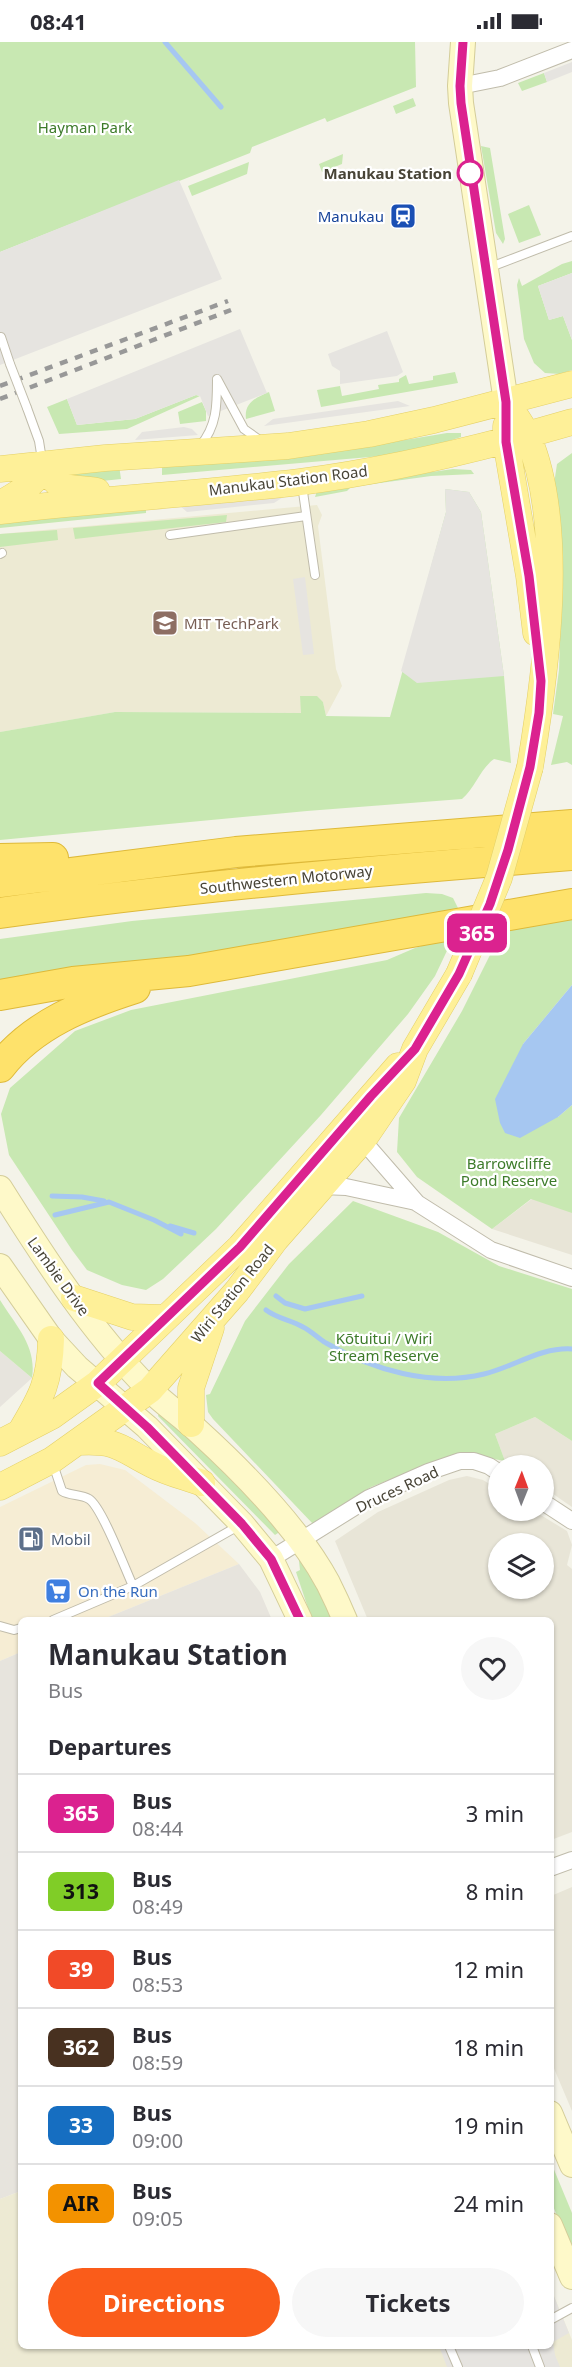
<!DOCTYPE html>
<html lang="en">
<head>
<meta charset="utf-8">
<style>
  :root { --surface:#fff; --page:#f7f7f7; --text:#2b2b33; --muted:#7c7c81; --line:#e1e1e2; --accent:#fa5c1a }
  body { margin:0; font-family:"Noto Sans",sans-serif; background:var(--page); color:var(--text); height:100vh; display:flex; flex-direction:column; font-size:22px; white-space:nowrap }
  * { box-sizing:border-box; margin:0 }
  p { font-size:20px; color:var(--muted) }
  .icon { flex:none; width:33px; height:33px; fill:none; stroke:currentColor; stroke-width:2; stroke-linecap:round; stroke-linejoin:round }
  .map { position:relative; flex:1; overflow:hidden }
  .drawer { position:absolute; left:18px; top:1575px; width:536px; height:732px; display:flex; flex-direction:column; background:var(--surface); border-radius:9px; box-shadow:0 2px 4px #0004 }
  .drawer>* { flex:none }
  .badge { padding:0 12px; border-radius:9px; font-size:21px; line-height:39px }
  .needle { width:39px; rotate:1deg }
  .controls { position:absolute; left:488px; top:1413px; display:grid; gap:12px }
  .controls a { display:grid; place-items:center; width:66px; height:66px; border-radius:50%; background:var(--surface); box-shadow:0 2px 4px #0004; font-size:30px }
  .map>.badge { position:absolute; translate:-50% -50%; box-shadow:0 0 0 3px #fff }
  h2 { padding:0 30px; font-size:22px; line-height:54px }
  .round { display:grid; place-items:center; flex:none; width:63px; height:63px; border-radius:32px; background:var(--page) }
  .headline { display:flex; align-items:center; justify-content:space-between; height:102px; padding:0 30px }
  h1 { font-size:28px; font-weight:700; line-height:45px }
  .primary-button { display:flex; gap:12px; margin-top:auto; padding:12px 30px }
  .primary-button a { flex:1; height:69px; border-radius:36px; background:var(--accent); color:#fff; font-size:24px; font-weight:700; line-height:69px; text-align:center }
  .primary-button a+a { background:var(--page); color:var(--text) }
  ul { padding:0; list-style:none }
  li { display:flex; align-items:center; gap:18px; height:78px; padding:0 30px; border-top:2px solid var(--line) }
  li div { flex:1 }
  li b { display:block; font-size:22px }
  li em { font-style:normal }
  li .badge { min-width:66px; font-weight:700; text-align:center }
  .status { display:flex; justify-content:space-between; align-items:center; height:42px; padding:0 30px; background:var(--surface); direction:ltr }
  .status svg { height:16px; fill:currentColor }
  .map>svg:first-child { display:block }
  .residential { fill:#e8e5d7; fill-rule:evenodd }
  .commercial { fill:#f6edd4 }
  .industrial { fill:#e7e4dd }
  .education { fill:#edead3 }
  .green { fill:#c8e8b2 }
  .parking { fill:#e6e4e0 }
  .water { fill:#a6c7f1 }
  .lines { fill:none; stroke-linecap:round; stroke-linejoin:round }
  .stream { stroke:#a6c7f1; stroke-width:5 }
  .service-casing { stroke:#c0bcab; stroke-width:10 }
  .minor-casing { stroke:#c0bcab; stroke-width:18 }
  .secondary-casing { stroke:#d4cd99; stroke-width:26 }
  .primary-casing { stroke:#e4d067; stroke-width:27 }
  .motorway-casing { stroke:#deb939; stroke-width:32 }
  .service { stroke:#fff; stroke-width:8 }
  .minor { stroke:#fff; stroke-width:16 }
  .secondary { stroke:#fef9c9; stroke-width:24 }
  .primary { stroke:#fef098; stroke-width:26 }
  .motorway { stroke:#fee26b; stroke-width:30 }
  .rail { stroke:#989898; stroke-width:4.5; stroke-dasharray:8 8; stroke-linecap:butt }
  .service-bridge-casing { stroke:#c0bcab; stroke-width:10; stroke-linecap:butt }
  .primary-bridge-casing { stroke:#e4d067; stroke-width:27; stroke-linecap:butt }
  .service-bridge { stroke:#fff; stroke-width:8 }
  .primary-bridge { stroke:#fef098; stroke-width:26 }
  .line-casing { stroke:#fff; stroke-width:14 }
  .line { stroke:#db228f; stroke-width:9 }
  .stop-dot { fill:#fff; stroke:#db228f; stroke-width:3 }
  .labels { text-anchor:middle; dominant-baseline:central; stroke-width:4.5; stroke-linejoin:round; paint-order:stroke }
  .park-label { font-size:15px; fill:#3d7b2a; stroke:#fff }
  .stop-label { font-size:15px; font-weight:bold; fill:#484437; stroke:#fff; text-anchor:end }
  .transit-label { font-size:15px; fill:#164399; stroke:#fff; text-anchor:end }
  .street-label { font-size:15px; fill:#484437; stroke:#fff }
  .education-label { font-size:15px; fill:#785e54; stroke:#fff; text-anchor:start }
  .service-label { font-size:15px; fill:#4e5e75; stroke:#fff; text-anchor:start }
  .shop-label { font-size:15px; fill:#366cbe; stroke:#fff; text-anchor:start }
</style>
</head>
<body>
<div class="status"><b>08:41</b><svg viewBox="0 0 49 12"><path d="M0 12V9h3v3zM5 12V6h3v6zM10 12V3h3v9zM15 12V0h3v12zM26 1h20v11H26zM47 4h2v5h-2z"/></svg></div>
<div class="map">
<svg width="572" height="2325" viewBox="0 0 572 2325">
  <rect width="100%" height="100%" fill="#f4f3e9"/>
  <!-- residential -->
  <path class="residential" d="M572 1134V1213L492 1187 549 1144Z
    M535 1375 572 1399V1465L543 1445V1424L511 1423 505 1419 495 1392Z
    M467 1434 483 1438 498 1447V1468L534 1469 567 1489 572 1503 567 1523 572 1527V1790L551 1798 550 1578H368L335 1499 378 1470 449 1438ZM498 1502H543V1546H498Z
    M572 1845V2069L550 2017 551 1854Z"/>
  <!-- commercial -->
  <path class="commercial" d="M100 1422 125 1428 195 1481 239 1522 101 1578H21V1610L0 1619V1465L86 1423Z"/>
  <!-- industrial -->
  <path class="industrial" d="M0 1309 32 1336 0 1365Z
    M239 1522 260 1550 272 1578H101Z
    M21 1610V2149L0 2157V1619Z"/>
  <!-- education -->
  <path class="education" d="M317 463 322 473 318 484 336 627 342 644 326 674 323 660 300 654 302 671 115 670 0 690V492Z
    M21 2149V2304H550L551 2247 572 2298V2325H0V2157Z"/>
  <!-- green -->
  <path class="green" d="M0 0H415L416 45 327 80 325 76 252 105 250 111 0 210Z
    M544 31 547 40 522 49 518 41Z
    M413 56 416 64 396 72 393 64Z
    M481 104 490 106 505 197 503 202 496 191Z
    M343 112 342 122 322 130 319 122Z
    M249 120 247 132 192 154 188 144Z
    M529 163 541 193 519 201 508 172Z
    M572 219V231L538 244 549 278 563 274 572 298V328L560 332 545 331 534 321 524 297 517 243 519 236 522 244 562 222Z
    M455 330 458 341 321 365 317 348 340 344 342 354 379 347 378 343 399 340V337L406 333 409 342 433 338V334Z
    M269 350 275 369 246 377C244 361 255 356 269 350Z
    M196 353 200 354 127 387 59 392 47 365 67 357 77 383 135 377Z
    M202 360 206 369V379L180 382 178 370Z
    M447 391H461V395L427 406 393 413 162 433V421L270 418 309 414Z
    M572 411V723L567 720 551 723 563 674 553 672 559 628 561 567 554 442 557 422Z
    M119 423 121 437 83 441 65 431Z
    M453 427 471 428 474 432 431 434 351 445 347 449 315 455 318 446Z
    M445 447 469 450 481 470 504 634 511 721 494 717C480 727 475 746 462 757L307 769 0 798V690L115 670 301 671 300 654H317L323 660 326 674 390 675 446 470Z
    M146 465V471L0 486V479Z
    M227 473 226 480 75 497 73 486Z
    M57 488 58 498 0 505V492Z
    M426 851 442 852 453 856 458 866 453 874 191 918 134 919 0 942V897L132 879Z
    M572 874V943L523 1002 558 1075 572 1063V1171L531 1157 492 1187 417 1135 397 1110 399 1076 462 969 490 913 502 883Z
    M454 894 435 934 408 972 321 1073 216 1187 163 1237 146 1248 122 1243 87 1228 72 1208 9 1113 1 1072 10 1046 75 989 131 968 387 918 415 906Z
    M353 1159 438 1190 499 1224 572 1247V1399L535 1375 495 1392 505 1419 465 1412 450 1414 371 1445 313 1482 213 1377 208 1370 206 1353 210 1352 245 1279 289 1222Z
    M0 1258C16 1284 37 1304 32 1336L0 1309Z
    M159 1371 175 1381 281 1489 275 1493 158 1374Z
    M299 1519H303L336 1578H312L296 1530 300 1528Z
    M550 2118 572 2171V2211L551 2159Z"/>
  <!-- parking -->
  <path class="parking" d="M572 20V30L547 40 544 31Z
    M179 138 222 237 0 323V210Z
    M572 231V298L563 274 549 278 538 244Z
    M240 287 267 351 208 374 200 354 196 353 135 377 77 383 67 357Z
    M387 289 403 330 397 334 340 342V329L332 324 328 312Z
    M398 359 410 364 264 384 273 377Z
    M184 385 192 387 198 393 135 398 142 390Z
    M445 447 469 450 481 470 504 634 417 641 401 629 446 470Z
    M291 450 274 461 187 470 179 463Z
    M305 535 314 612 303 613 293 537Z
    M551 2247 569 2291 553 2300 555 2313 560 2325H447L439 2304H550Z"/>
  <!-- water -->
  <path class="water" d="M572 943V1063L558 1075 520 1096 505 1091 500 1081 495 1057 523 1002Z"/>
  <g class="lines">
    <!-- stream -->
    <path class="stream" d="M165 0 221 65
      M52 1154 82 1155 104 1159
      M55 1173 109 1160 154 1178 181 1192
      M170 1184 194 1191
      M276 1254 285 1261 305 1267 362 1254
      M266 1268C278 1277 291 1278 303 1285 311 1289 318 1296 326 1301 373 1328 431 1345 484 1332 514 1325 540 1305 572 1307"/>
    <defs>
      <path id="service" d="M488 226 572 194
        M1 295 10 322
        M217 337 244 387 261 399
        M27 366 39 399 42 418
        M200 404C217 384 217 363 217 338
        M302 443 315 533
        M170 493 306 474
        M0 512 2 511
        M53 1422 62 1449C70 1454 81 1452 89 1457 102 1465 125 1527 133 1544
        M53 1578 133 1544 240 1483
        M0 1584 14 1588 21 1586
        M550 2278 572 2266
        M449 2304 458 2325
        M532 2304 540 2325"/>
      <path id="minor" d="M460 44 500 36 572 8
        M357 1092 417 1161 491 1208 572 1236
        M322 1144 346 1145 416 1160
        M543 1460 572 1479
        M271 1517 369 1456 428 1430 460 1419H474L489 1424 498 1430
        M550 1826 572 1818"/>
      <path id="secondary" d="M463 0 460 44 461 61 506 360
        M0 1146C44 1216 91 1289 149 1347 164 1362 182 1374 198 1389 243 1430 299 1487 328 1541 334 1553 340 1566 345 1578
        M0 1224 51 1297 77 1325 147 1385 242 1482 271 1517 300 1578
        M550 2071 572 2123
        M550 2183 572 2235"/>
      <path id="primary" d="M506 360C513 371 523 383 528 395 566 485 546 630 530 725
        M506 384V400L529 534 536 591
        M43 422C59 452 67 444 97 449
        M0 427 105 416 288 404 369 392 434 378 572 342
        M0 462C17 452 38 442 43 422
        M0 469C100 457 200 452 300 440 392 428 483 406 572 380
        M74 1256 132 1275 166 1276
        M191 1382V1346L211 1286
        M21 1389C42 1354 50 1339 51 1297
        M79 1400C120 1398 120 1407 153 1423 168 1431 186 1435 202 1441
        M0 1401 52 1374 98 1341 240 1205 398 1024
        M0 1445 52 1418 150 1348 237 1249 276 1197 363 1098 403 1039 415 1007 459 932"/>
      <path id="motorway" d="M0 817 53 816
        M0 840 236 810 572 783
        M0 871C190 844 381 828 572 813
        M0 953 73 940 189 929 572 862
        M0 1025C33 982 85 962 135 946"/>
    </defs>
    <!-- service casing -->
    <use href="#service" class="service-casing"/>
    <!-- minor casing -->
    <use href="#minor" class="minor-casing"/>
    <!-- secondary casing -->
    <use href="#secondary" class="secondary-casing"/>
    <!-- primary casing -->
    <use href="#primary" class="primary-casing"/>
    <!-- motorway casing -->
    <use href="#motorway" class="motorway-casing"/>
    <!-- service -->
    <use href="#service" class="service"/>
    <!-- minor -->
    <use href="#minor" class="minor"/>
    <!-- secondary -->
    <use href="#secondary" class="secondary"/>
    <!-- primary -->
    <use href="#primary" class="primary"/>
    <!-- motorway -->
    <use href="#motorway" class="motorway"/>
    <!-- rail -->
    <path class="rail" d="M0 344 228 259
      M0 357 231 268"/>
    <defs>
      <path id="service-bridge" d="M10 322 27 366"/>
      <path id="primary-bridge" d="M459 932 499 836 530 725"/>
    </defs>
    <!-- service-bridge casing -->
    <use href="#service-bridge" class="service-bridge-casing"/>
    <!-- primary-bridge casing -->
    <use href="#primary-bridge" class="primary-bridge-casing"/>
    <!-- service-bridge -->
    <use href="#service-bridge" class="service-bridge"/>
    <!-- primary-bridge -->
    <use href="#primary-bridge" class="primary-bridge"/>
  </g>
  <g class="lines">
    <defs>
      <path id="line" d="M300 1578 271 1517 242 1482 147 1385 98 1341 240 1205 371 1054 415 1007 459 932 490 862 508 808 530 725 539 671 541 639 529 534 506 400V360L461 61 460 44 463 0"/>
    </defs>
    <!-- line casing -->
    <use href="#line" class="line-casing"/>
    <!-- line -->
    <use href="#line" class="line"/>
  </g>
  <!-- icons -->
  <defs>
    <symbol id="station-square" viewBox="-11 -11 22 22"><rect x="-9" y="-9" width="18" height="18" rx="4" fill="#1a4fb4" stroke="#fff"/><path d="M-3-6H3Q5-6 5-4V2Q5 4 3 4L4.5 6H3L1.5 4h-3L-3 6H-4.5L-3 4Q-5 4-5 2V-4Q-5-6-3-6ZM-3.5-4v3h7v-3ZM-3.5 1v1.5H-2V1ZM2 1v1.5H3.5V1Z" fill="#fff"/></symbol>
    <symbol id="university-square" viewBox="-11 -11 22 22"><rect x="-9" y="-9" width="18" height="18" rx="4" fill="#8d6e63" stroke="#fff"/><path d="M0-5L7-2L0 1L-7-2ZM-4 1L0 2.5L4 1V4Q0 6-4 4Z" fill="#fff"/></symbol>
    <symbol id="fuel-square" viewBox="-11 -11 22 22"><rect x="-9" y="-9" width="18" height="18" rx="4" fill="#5c6f8a" stroke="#fff"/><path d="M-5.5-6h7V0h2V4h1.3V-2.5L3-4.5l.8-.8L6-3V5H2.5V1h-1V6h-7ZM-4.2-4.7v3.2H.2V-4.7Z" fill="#fff"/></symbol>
    <symbol id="supermarket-square" viewBox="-11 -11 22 22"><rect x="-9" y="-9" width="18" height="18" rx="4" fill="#3f7fe0" stroke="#fff"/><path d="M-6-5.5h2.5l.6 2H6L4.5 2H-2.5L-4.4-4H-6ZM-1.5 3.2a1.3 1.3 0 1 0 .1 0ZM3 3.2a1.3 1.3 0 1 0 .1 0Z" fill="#fff"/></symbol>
  </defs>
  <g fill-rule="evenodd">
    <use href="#station-square" x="388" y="159" width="30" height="30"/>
    <use href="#university-square" x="150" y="566" width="30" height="30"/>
    <use href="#fuel-square" x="16" y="1482" width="30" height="30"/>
    <use href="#supermarket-square" x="43" y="1534" width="30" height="30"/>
  </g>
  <!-- markers -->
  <circle class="stop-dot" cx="470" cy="131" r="12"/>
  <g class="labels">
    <!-- park labels -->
    <g class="park-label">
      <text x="85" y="85">Hayman Park</text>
      <text x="509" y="1121">Barrowcliffe<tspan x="509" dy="17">Pond Reserve</tspan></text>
      <text x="384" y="1296">Kōtuitui / Wiri<tspan x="384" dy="17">Stream Reserve</tspan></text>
    </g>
    <!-- stop labels -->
    <g class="stop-label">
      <text x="452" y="131">Manukau Station</text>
    </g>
    <!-- transit labels -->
    <g class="transit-label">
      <text x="384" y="174">Manukau</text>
    </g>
    <!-- street labels -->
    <g class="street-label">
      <text transform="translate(288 438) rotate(-7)">Manukau Station Road</text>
      <text transform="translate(286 837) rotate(-6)">Southwestern Motorway</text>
      <text transform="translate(59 1234) rotate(54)">Lambie Drive</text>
      <text transform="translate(232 1251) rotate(-51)">Wiri Station Road</text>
      <text transform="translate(397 1447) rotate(-25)">Druces Road</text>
    </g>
    <!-- education labels -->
    <g class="education-label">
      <text x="184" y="581">MIT TechPark</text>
    </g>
    <!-- service labels -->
    <g class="service-label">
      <text x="51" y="1497">Mobil</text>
    </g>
    <!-- shop labels -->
    <g class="shop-label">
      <text x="78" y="1549">On the Run</text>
    </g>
  </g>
</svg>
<div class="controls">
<a><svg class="needle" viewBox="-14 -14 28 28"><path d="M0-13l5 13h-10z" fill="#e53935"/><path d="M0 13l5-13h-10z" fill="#7c7c81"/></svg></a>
<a><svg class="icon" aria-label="layers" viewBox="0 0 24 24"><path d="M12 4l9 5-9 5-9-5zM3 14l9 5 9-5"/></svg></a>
</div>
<b class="badge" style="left:477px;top:891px;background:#db228f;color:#fff">365</b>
<section class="drawer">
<div class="headline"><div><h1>Manukau Station</h1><p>Bus</p></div><a class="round"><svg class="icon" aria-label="heart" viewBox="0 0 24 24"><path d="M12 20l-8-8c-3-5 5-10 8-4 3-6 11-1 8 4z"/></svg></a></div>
<h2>Departures</h2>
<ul>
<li><span class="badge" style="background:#db228f;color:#fff">365</span><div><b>Bus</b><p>08:44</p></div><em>3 min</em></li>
<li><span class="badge" style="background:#80cd27;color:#111">313</span><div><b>Bus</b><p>08:49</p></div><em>8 min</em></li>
<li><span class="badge" style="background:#f14a28;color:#fff">39</span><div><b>Bus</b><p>08:53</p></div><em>12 min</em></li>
<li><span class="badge" style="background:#483120;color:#fff">362</span><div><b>Bus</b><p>08:59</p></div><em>18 min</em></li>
<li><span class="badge" style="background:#166ec1;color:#fff">33</span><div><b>Bus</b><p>09:00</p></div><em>19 min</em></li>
<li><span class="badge" style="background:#f39200;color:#111">AIR</span><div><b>Bus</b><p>09:05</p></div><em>24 min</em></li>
</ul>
<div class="primary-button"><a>Directions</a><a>Tickets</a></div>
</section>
</div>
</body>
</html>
